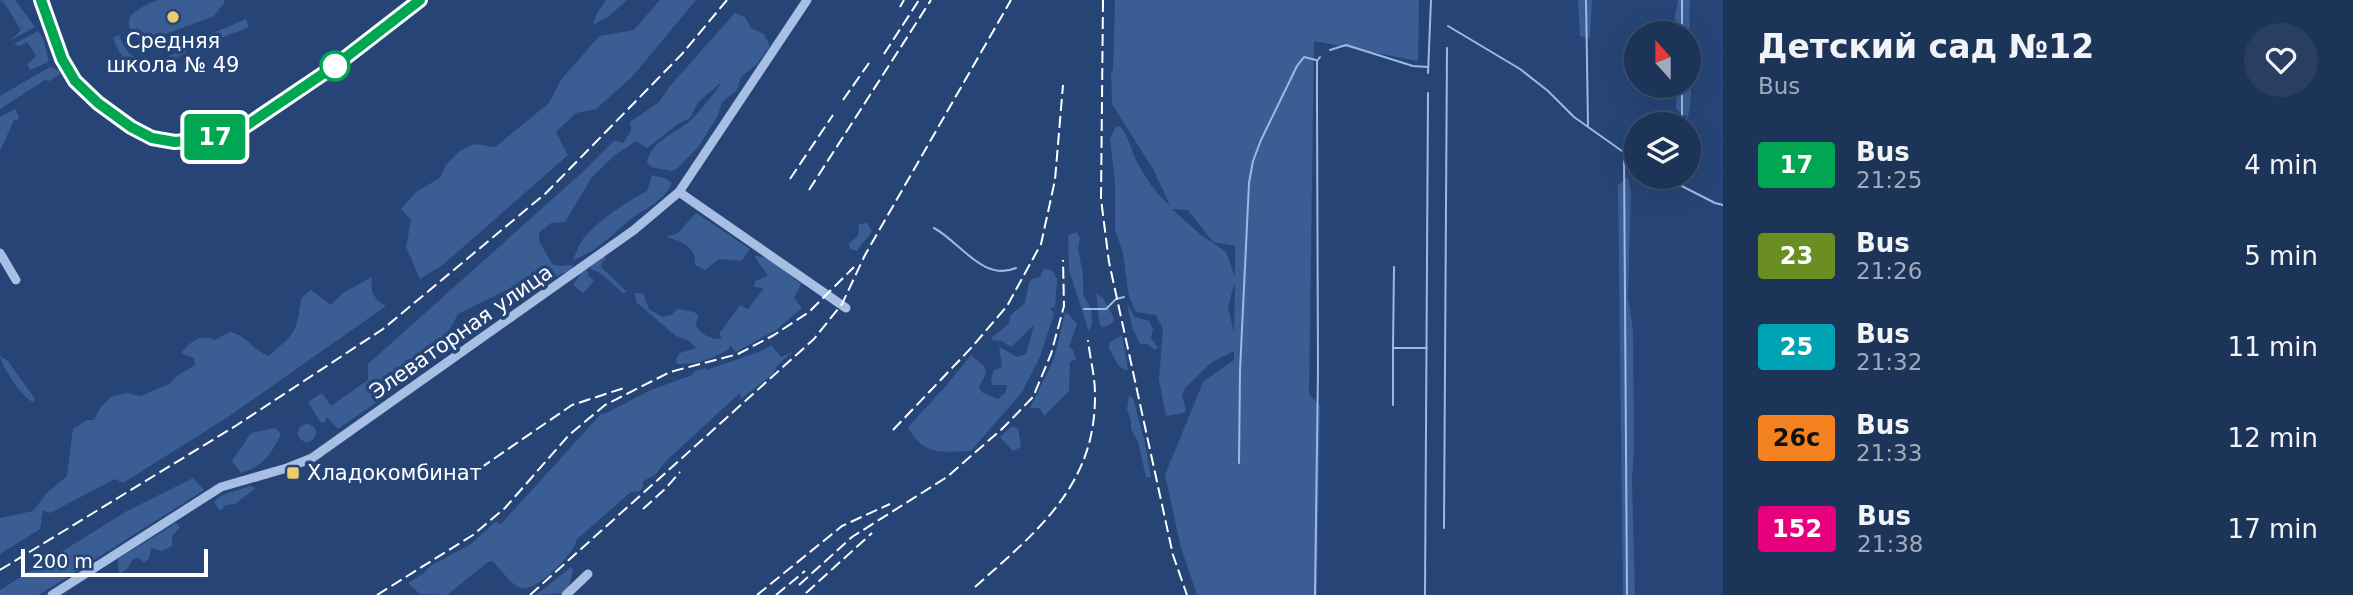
<!DOCTYPE html>
<html lang="en">
<head>
<meta charset="utf-8">
<style>
  :root { --surface:#1c3458; --page:#293f61; --text:#f1f3f6; --muted:#a0aaba; --line:#3a4f6e }
  body { margin:0; font-family:"DejaVu Sans",sans-serif; background:var(--page); color:var(--text); height:100vh; display:flex; flex-direction:column; font-size:26px; white-space:nowrap }
  * { box-sizing:border-box; margin:0 }
  p { font-size:23px; color:var(--muted) }
  .icon { flex:none; width:38px; height:38px; fill:none; stroke:currentColor; stroke-width:2; stroke-linecap:round; stroke-linejoin:round }
  .map { position:relative; flex:1; overflow:hidden }
  .panel { display:flex; flex-direction:column; background:var(--surface); width:630px }
  .panel>* { flex:none }
  .badge { padding:0 14px; border-radius:5px; font-size:24px; line-height:46px }
  .needle { width:46px; rotate:339deg }
  .controls { position:absolute; left:1624px; top:21px; display:grid; gap:14px }
  .controls a { display:grid; place-items:center; width:77px; height:77px; border-radius:50%; background:var(--surface); box-shadow:0 7px 28px #0002,0 0 0 2px var(--line); font-size:35px }
  .scale { position:absolute; left:21px; bottom:18px; width:187px; box-sizing:border-box; padding-left:7px; border:4px solid #fff; border-top:0; font-size:19px; line-height:24px; white-space:nowrap; color:#fff; -webkit-text-stroke:5px #264576; paint-order:stroke }
  .map>.badge { position:absolute; translate:-50% -50%; box-shadow:0 0 0 4px #fff }
  .round { display:grid; place-items:center; flex:none; width:74px; height:74px; border-radius:37px; background:var(--page) }
  .headline { display:flex; align-items:center; justify-content:space-between; height:119px; padding:0 35px }
  h1 { font-size:33px; font-weight:600; line-height:52px }
  ul { padding:0; list-style:none }
  li { display:flex; align-items:center; gap:21px; height:91px; padding:0 35px }
  li div { flex:1 }
  li b { display:block; font-size:26px }
  li em { font-style:normal }
  li .badge { min-width:77px; font-weight:700; text-align:center }
  main { display:flex; flex:1; min-height:0 }
  .map>svg:first-child { display:block }
  .green { fill:#3a5d94; fill-rule:evenodd }
  .lines { fill:none; stroke-linecap:round; stroke-linejoin:round }
  .stream { stroke:#9cb9e3; stroke-width:2 }
  .minor { stroke:#a7bfe2; stroke-width:9 }
  .rail { stroke:#fff; stroke-width:2; stroke-dasharray:12 5; stroke-linecap:butt }
  .line-casing { stroke:#fff; stroke-width:16 }
  .line { stroke:#00a651; stroke-width:10 }
  .poi-dot { fill:#eacd6d; stroke:#264576; stroke-width:2.5 }
  .stop-dot { fill:#fff; stroke:#00a651; stroke-width:3.5 }
  .labels { text-anchor:middle; dominant-baseline:central; stroke-width:7; stroke-linejoin:round; paint-order:stroke }
  .poi-label { font-size:21px; fill:#fff; stroke:#264576 }
  .street-label { font-size:21px; fill:#fff; stroke:#264576 }
</style>
</head>
<body>
<main>
<div class="map">
<svg width="1723" height="595" viewBox="0 0 1723 595">
  <rect width="100%" height="100%" fill="#264576"/>
  <!-- green -->
  <path class="green" d="M0 0H15L35 27 11 40 21 30 5 4Z
    M158 0H224L225 2 214 16 150 40 141 41C114 20 137 8 158 0Z
    M606 0H627L608 17 593 25 596 15Z
    M660 0H696L632 77 596 109 576 113 556 132 568 155 444 264 420 279 406 247 411 220 401 209 416 192 440 178 445 166 460 151 474 144 495 147 549 103 561 80 599 36 634 30Z
    M1115 0H1419L1418 61 1314 41 1309 394 1320 406 1317 595H1197L1181 548 1165 475 1203 382 1234 360V351L1212 362 1185 388 1182 396 1186 410 1184 413 1166 416 1159 379 1163 329 1156 315 1136 312 1129 297 1123 253 1115 229V183L1110 139 1116 126 1121 127C1129 137 1131 150 1137 162 1145 177 1157 196 1170 205L1153 169 1112 104 1111 72 1113 70ZM1172 209 1188 210 1213 242 1235 246V277L1226 252 1201 235ZM1234 285H1235L1234 333 1228 307Z
    M1578 0H1592L1590 39 1580 36Z
    M1678 0H1690C1687 39 1696 79 1688 118L1676 109 1677 86H1689V33H1676L1675 16Z
    M735 13 745 17 751 28 764 34 770 46 757 64 741 77 737 90 722 102 718 115 699 146 677 169 671 171 651 167 647 162C652 140 675 134 690 121 697 115 717 90 722 82L698 102 690 118 678 124 647 148 636 141 614 156 592 177 565 222 551 223 539 233V241L552 264 559 266 572 265 573 269 557 276 535 292 508 289 458 314 434 358 417 366 407 375 410 379 338 429 327 417 325 422 321 423 308 402 322 393 331 406 368 380V364L585 170 615 140 623 143 631 131 630 122 659 102 670 86Z
    M246 19 249 27 216 40 213 33Z
    M38 31 43 38 49 62 30 70 27 64 36 56 27 42 19 46 14 44Z
    M119 35C133 72 156 61 185 50L186 53 175 58 176 62C144 73 126 73 113 38Z
    M50 67 60 71V74L50 81 45 80 0 109V96Z
    M15 109 19 117 18 120H14L0 151V117Z
    M652 175 664 178 672 183C664 202 641 210 627 222 610 237 595 252 573 260 576 253 579 245 583 239 596 222 629 200 647 191Z
    M1628 177 1631 193 1628 297 1633 330 1634 448 1632 479 1635 595H1623L1618 185Z
    M696 213 750 249 741 261 719 259 705 270 695 265C696 246 682 241 666 237L678 233Z
    M867 223 872 231C868 239 861 243 857 251L850 249 849 243 858 236 859 224Z
    M1077 232 1080 238 1078 249 1083 275V294L1091 309 1092 324 1089 332 1069 270 1068 235Z
    M601 254 606 258 601 265 602 268 627 292 623 293C611 284 605 273 590 269L592 263Z
    M754 256C772 255 788 275 801 284L794 298 802 308 776 330 736 352 730 345 729 349C712 359 697 365 677 364L676 359 680 353 697 348 687 340 676 336 636 302 635 293H643L649 309 662 317 671 315 677 309 694 312 698 315 696 326C703 336 711 339 722 339L719 334 740 305 748 309 764 288 754 287 755 281 768 276Z
    M1044 268 1053 271 1057 279 1055 307 1050 308 1054 314 1040 357 1022 392 971 451C942 452 923 456 908 427L945 387 971 355 984 366 986 373 979 387 983 393 998 399 1006 392 1007 385H993L991 382 993 371 1002 367 999 347 1017 357 1026 354 1034 325 1011 347 1002 341 992 340 991 338 1009 324 1010 316 1025 303 1029 282 1034 278 1040 277Z
    M583 270 588 271V275L594 281 583 293 573 285Z
    M372 277C370 291 373 299 386 306L228 417 123 483 115 479 50 513 43 510 40 529 0 554V518L33 511 46 494 67 476 73 429 87 420H94L101 407 111 397 125 393 141 396 169 384 177 376 195 365 194 358 181 353C192 341 199 333 215 340L230 332C250 337 250 349 269 356 295 332 297 334 301 298L311 290 331 305 343 293Z
    M1096 293 1103 298 1114 318 1113 322 1105 327 1101 326C1097 317 1098 304 1096 293Z
    M1127 304 1135 317 1149 321 1153 329 1151 338 1158 348 1155 350 1147 344H1140L1132 327Z
    M486 312 495 315C489 323 482 328 472 327V320Z
    M1065 313 1068 314 1077 324 1069 347 1073 350 1076 359 1070 362 1069 391 1044 416 1040 408H1030L1054 359Z
    M1122 335 1128 369 1126 371 1118 365 1109 348 1110 342Z
    M771 345 781 357 792 352 777 366 773 374 741 399 740 393 667 460 655 475 643 481V486L640 491 631 492 577 539C575 553 536 593 521 588 510 584 501 570 493 561L488 562 447 595 420 594 408 583 424 573 430 566 471 544 495 522 501 524 601 414H604L651 390 692 375 695 371 706 368 707 370 761 351Z
    M0 356 8 361 35 399 33 402C23 399 2 367 0 356Z
    M1129 396 1133 398 1144 439 1151 477H1146L1138 442 1131 429V421L1127 409Z
    M298 433a9 9 0 1 1 18 0a9 9 0 1 1-18 0Z
    M1012 426 1018 429 1021 447 1013 451 1000 437Z
    M275 428 281 434C270 455 265 465 241 473L232 461 251 433Z
    M193 478 204 490 39 595H0V590L127 511Z
    M249 486 256 488 235 504 226 505 220 511 214 502C224 491 237 492 249 486Z
    M176 523 180 527 172 536V546L162 551 151 548 149 559 144 562 138 558 133 559 128 568 119 575 118 559Z
    M571 567 573 570 567 593 536 595Z"/>
  <g class="lines">
    <!-- stream -->
    <path class="stream" d="M1586 0 1588 125
      M1682 0V33
      M1448 26 1520 69 1548 91 1574 117 1636 161
      M1330 50 1346 45 1413 66 1428 67
      M1428 73 1431 0
      M1682 86V124
      M1624 154 1627 595
      M1664 177 1715 203 1723 205
      M1682 177V186
      M934 228C960 242 983 282 1016 268
      M1084 309H1106L1116 299 1124 297
      M1393 347 1394 267
      M1393 405V348H1427
      M1239 463 1240 371 1249 183 1253 161 1261 140 1297 66 1304 57 1316 60
      M1444 528 1447 48
      M1315 595 1318 370 1317 100V61L1320 57
      M1425 595 1428 93"/>
    <!-- minor -->
    <path class="minor" d="M41 0 62 59 75 81 98 103 131 127 152 138 175 142 206 139 240 130 336 65 420 0
      M679 192 846 308
      M0 253 16 280
      M52 595 221 487 287 468 312 458 634 230 679 192 807 0
      M566 595 588 574"/>
    <!-- rail -->
    <path class="rail" d="M1103 0 1101 199 1109 262 1173 555 1187 595
      M900 7 904 0
      M884 54 919 0
      M843 100 869 63
      M790 179 833 115
      M809 190 931 0
      M893 430 972 347 1007 306 1041 244 1055 180 1063 85
      M466 478 572 405 624 388
      M643 509 665 489 680 472
      M0 570 237 425 383 329 546 193 682 54 727 0
      M799 585 852 537 947 477 1003 428 1033 397 1051 354 1064 306 1063 260
      M975 587C1037 531 1096 486 1095 394 1095 376 1090 358 1088 340
      M806 593 872 533
      M377 595 473 535 505 508 569 435 605 405 670 372 738 354 774 335 809 312 854 267
      M530 595 814 339 842 304 865 255 1011 0
      M757 595 842 526 890 504
      M776 595 805 571"/>
  </g>
  <g class="lines">
    <defs>
      <path id="line" d="M41 0 62 59 75 81 98 103 131 127 152 138 175 142 205 139 240 130 336 65 420 0"/>
    </defs>
    <!-- line casing -->
    <use href="#line" class="line-casing"/>
    <!-- line -->
    <use href="#line" class="line"/>
  </g>
  <!-- markers -->
  <g class="poi-dot">
    <circle cx="173" cy="17" r="7"/>
    <rect x="286" y="466" width="14" height="14" rx="3.5"/>
  </g>
  <circle class="stop-dot" cx="335" cy="66" r="14"/>
  <g class="labels">
    <!-- poi labels -->
    <g class="poi-label">
      <text x="173" y="41">Средняя<tspan x="173" dy="24">школа № 49</tspan></text>
      <text x="307" y="473" text-anchor="start">Хладокомбинат</text>
    </g>
    <!-- street labels -->
    <g class="street-label">
      <text transform="translate(461 332) rotate(-35)">Элеваторная улица</text>
    </g>
  </g>
</svg>
<div class="controls">
<a><svg class="needle" viewBox="-14 -14 28 28"><path d="M0-13l5 13h-10z" fill="#e53935"/><path d="M0 13l5-13h-10z" fill="#a0aaba"/></svg></a>
<a><svg class="icon" aria-label="layers" viewBox="0 0 24 24"><path d="M12 4l9 5-9 5-9-5zM3 14l9 5 9-5"/></svg></a>
</div>
<div class="scale">200 m</div>
<b class="badge" style="left:215px;top:137px;background:#00a651;color:#fff">17</b>
</div>
<section class="panel">
<div class="headline"><div><h1>Детский сад №12</h1><p>Bus</p></div><a class="round"><svg class="icon" aria-label="heart" viewBox="0 0 24 24"><path d="M12 20l-8-8c-3-5 5-10 8-4 3-6 11-1 8 4z"/></svg></a></div>
<ul>
<li><span class="badge" style="background:#00a651;color:#fff">17</span><div><b>Bus</b><p>21:25</p></div><em>4 min</em></li>
<li><span class="badge" style="background:#6b8e23;color:#fff">23</span><div><b>Bus</b><p>21:26</p></div><em>5 min</em></li>
<li><span class="badge" style="background:#00a3b4;color:#fff">25</span><div><b>Bus</b><p>21:32</p></div><em>11 min</em></li>
<li><span class="badge" style="background:#f58220;color:#111">26c</span><div><b>Bus</b><p>21:33</p></div><em>12 min</em></li>
<li><span class="badge" style="background:#e6007e;color:#fff">152</span><div><b>Bus</b><p>21:38</p></div><em>17 min</em></li>
</ul>
</section>
</main>
</body>
</html>
